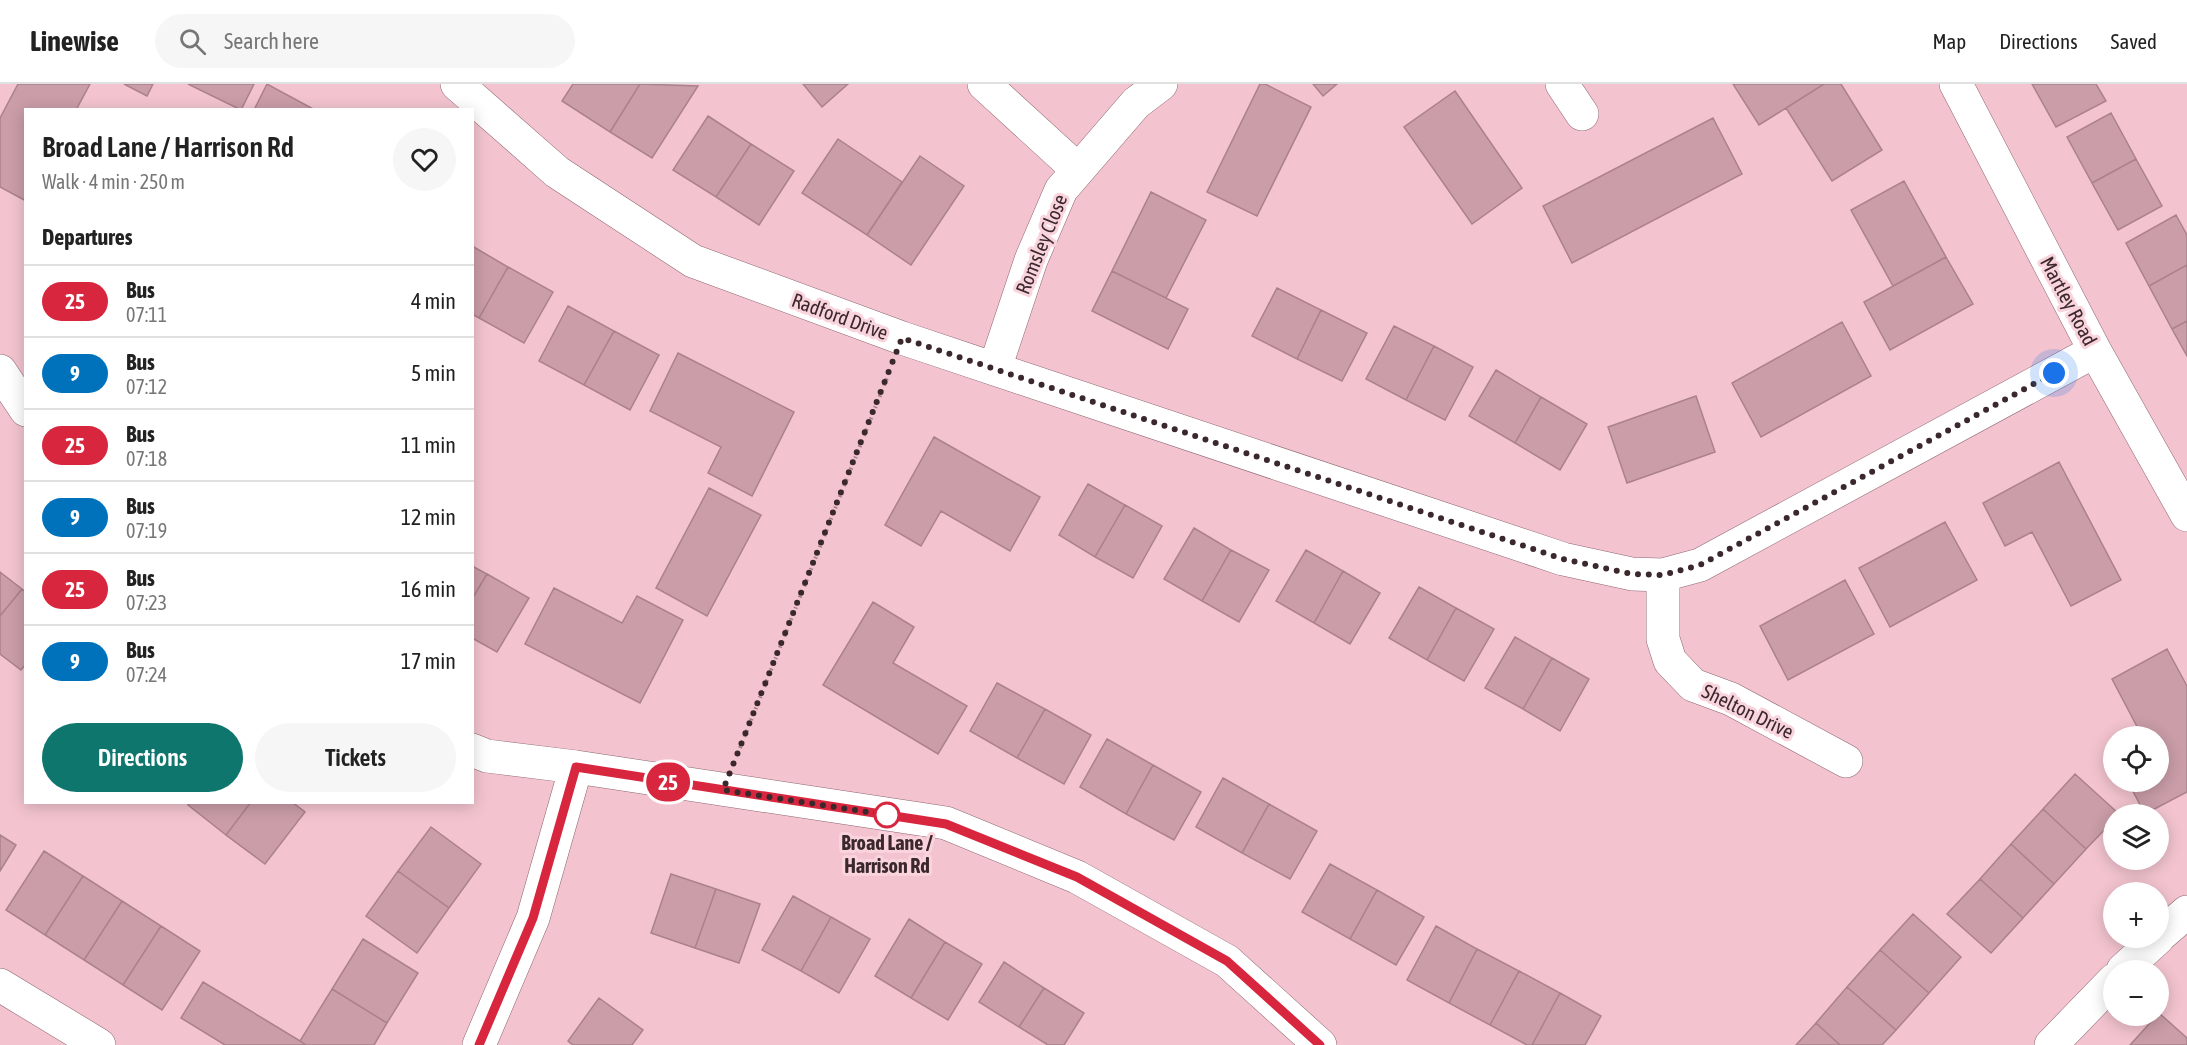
<!DOCTYPE html>
<html lang="en">
<head>
<meta charset="utf-8">
<style>
  :root { --surface:#fff; --page:#f6f6f6; --text:#222; --muted:#767676; --line:#e0e0e0; --accent:#0f766e }
  body { margin:0; font-family:"Asap Condensed",sans-serif; background:var(--page); color:var(--text); height:100vh; display:flex; flex-direction:column; font-size:22px; white-space:nowrap }
  * { box-sizing:border-box; margin:0 }
  p { font-size:20px; color:var(--muted) }
  .icon { flex:none; width:33px; height:33px; fill:none; stroke:currentColor; stroke-width:2; stroke-linecap:round; stroke-linejoin:round }
  .map { position:relative; flex:1; overflow:hidden }
  .side { position:absolute; left:24px; top:24px; width:450px; height:696px; display:flex; flex-direction:column; background:var(--surface); border-radius:0px; box-shadow:0 3px 15px #0003 }
  .side>* { flex:none }
  .badge { padding:0 12px; border-radius:20px; font-size:21px; line-height:39px }
  .buttons { position:absolute; left:2103px; top:642px; display:grid; gap:12px }
  .buttons a { display:grid; place-items:center; width:66px; height:66px; border-radius:50%; background:var(--surface); box-shadow:0 3px 15px #0003; font-size:30px }
  .you { position:absolute; width:30px; height:30px; margin:-15px; border:4px solid #fff; border-radius:50%; background:#1a73e8; box-shadow:0 0 0 9px #1a73e833 }
  .map>.badge { position:absolute; translate:-50% -50%; box-shadow:0 0 0 3px #fff }
  h2 { padding:0 18px; font-size:22px; line-height:54px }
  .round { display:grid; place-items:center; flex:none; width:63px; height:63px; border-radius:32px; background:var(--page) }
  .headline { display:flex; align-items:center; justify-content:space-between; height:102px; padding:0 18px }
  h1 { font-size:28px; font-weight:600; line-height:45px }
  .cta { display:flex; gap:12px; margin-top:auto; padding:12px 18px }
  .cta a { flex:1; height:69px; border-radius:36px; background:var(--accent); color:#fff; font-size:24px; font-weight:600; line-height:69px; text-align:center }
  .cta a+a { background:var(--page); color:var(--text) }
  ul { padding:0; list-style:none }
  li { display:flex; align-items:center; gap:18px; height:72px; padding:0 18px; border-top:2px solid var(--line) }
  li div { flex:1 }
  li b { display:block; font-size:22px }
  li em { font-style:normal }
  li .badge { min-width:66px; font-weight:700; text-align:center }
  header { display:flex; align-items:center; gap:36px; box-sizing:border-box; height:84px; padding:0 30px; background:var(--surface); border-bottom:2px solid var(--line) }
  header strong { font-size:28px }
  nav { display:flex; gap:33px; margin-inline-start:auto; font-size:21px }
  .search { width:420px; height:54px; background:var(--page); display:flex; align-items:center; gap:15px; box-sizing:border-box; padding:0 21px; border-radius:33px; color:var(--muted); font-size:22px }
  .map>svg:first-child { display:block }
  .building { fill:#ca9da8; stroke:#ab818b; stroke-width:1.5 }
  .lines { fill:none; stroke-linecap:round; stroke-linejoin:round }
  .minor-casing { stroke:#8e6670; stroke-width:34 }
  .path { stroke:#a07e86; stroke-width:4; stroke-dasharray:1.5 4.5; stroke-linecap:butt }
  .minor { stroke:#fff; stroke-width:33 }
  .line-casing { stroke:#fff; stroke-width:14 }
  .line { stroke:#d7263d; stroke-width:9 }
  .walk { stroke:#3a282d; stroke-width:6; stroke-dasharray:0 10.8 }
  .stop-dot { fill:#fff; stroke:#d7263d; stroke-width:3 }
  .labels { text-anchor:middle; dominant-baseline:central; stroke-width:6; stroke-linejoin:round; paint-order:stroke }
  .street-label { font-size:20px; fill:#3a282d; stroke:#fad4dd }
  .stop-label { font-size:20px; font-weight:bold; fill:#3a282d; stroke:#fad4dd }
</style>
</head>
<body>
<header>
<strong>Linewise</strong>
<div class="search"><svg class="icon" aria-label="search" viewBox="0 0 24 24"><circle cx="10" cy="10" r="6"/><path d="M15 15l6 6"/></svg>Search here</div>
<nav><a>Map</a><a>Directions</a><a>Saved</a></nav>
</header>
<div class="map">
<svg width="2187" height="961" viewBox="0 0 2187 961">
  <rect width="100%" height="100%" fill="#f3c4cf"/>
  <!-- building -->
  <path class="building" d="M18 0H90L76 26H26V117L0 103V34Z
    M124 0H153L147 12Z
    M188 0H254L241 26Z
    M267 0 315 26H254Z
    M573 0H640L610 48 562 17Z
    M640 0 698 2 652 74 610 48Z
    M803 0H848L822 23Z
    M1260 0H1265L1311 23 1257 132 1207 108Z
    M1313 0H1337L1323 12Z
    M1733 0H1824L1759 41Z
    M1824 0H1841L1882 66 1832 97 1786 24Z
    M2032 0H2096L2106 17 2056 43Z
    M1455 7 1522 104 1472 140 1404 43Z
    M2111 29 2136 75 2092 99 2067 53Z
    M708 32 751 60 716 113 673 86Z
    M1713 34 1742 90 1572 179 1543 122Z
    M838 55 902 98 867 151 802 109Z
    M751 60 794 87 759 141 716 113Z
    M920 72 964 102 911 181 867 151Z
    M2136 75 2162 122 2118 146 2092 99Z
    M1904 97 1946 173 1893 202 1851 126Z
    M1151 108 1206 136 1166 214 1112 187Z
    M2176 131 2187 151V181L2149 202 2126 159Z
    M472 162 508 183 479 234 472 230Z
    M1946 173 1973 220 1890 266 1864 218Z
    M2187 181V237L2172 245 2149 202Z
    M508 183 553 208 524 259 479 234Z
    M1112 187 1188 225 1168 265 1092 227Z
    M1277 204 1321 226 1297 275 1252 252Z
    M568 222 614 247 584 301 539 277Z
    M1321 226 1367 249 1342 297 1297 275Z
    M2187 237V272L2172 245Z
    M1842 238 1871 292 1761 353 1732 299Z
    M1394 242 1434 262 1406 316 1366 295Z
    M614 247 659 271 630 326 584 301Z
    M1434 262 1473 283 1445 336 1406 316Z
    M678 269 794 328 752 412 708 389 721 363 650 327Z
    M1496 286 1541 313 1515 359 1469 332Z
    M1696 312 1715 368 1627 399 1608 343Z
    M1541 313 1587 340 1560 386 1515 359Z
    M934 353 1040 413 1010 467 941 427 921 462 885 441Z
    M2059 378 2121 496 2071 522 2032 448 2005 462 1983 419Z
    M1088 400 1125 421 1095 473 1059 451Z
    M709 404 761 431 707 532 656 504Z
    M1125 421 1162 442 1133 494 1095 473Z
    M1945 438 1977 496 1890 543 1859 484Z
    M1194 444 1231 466 1202 517 1164 495Z
    M1231 466 1269 486 1239 538 1202 517Z
    M1306 466 1343 487 1314 539 1276 517Z
    M472 482 487 490 472 515Z
    M1343 487 1380 509 1350 560 1314 539Z
    M0 488 22 505 0 532Z
    M487 490 529 514 497 568 472 554V515Z
    M1845 496 1874 550 1788 596 1760 542Z
    M1419 503 1456 524 1427 576 1389 554Z
    M554 504 622 539 637 512 683 536 640 619 525 560Z
    M22 505 26 508V580L21 586 0 570V532Z
    M873 518 914 543 893 579 967 622 938 670 823 601Z
    M1456 524 1494 545 1464 597 1427 576Z
    M1515 553 1552 574 1523 625 1485 604Z
    M2167 565 2187 602V708L2145 730 2128 698H2158V652H2142L2112 595Z
    M1552 574 1589 595 1560 647 1523 625Z
    M997 599 1045 625 1017 674 970 647Z
    M1045 625 1091 651 1064 700 1017 674Z
    M1107 655 1153 681 1126 730 1080 703Z
    M1153 681 1201 708 1174 756 1126 730Z
    M2075 690 2119 730H2114V736L2086 765 2043 725Z
    M1223 694 1269 720 1242 769 1196 743Z
    M191 718H251L226 751 188 721Z
    M251 718H292L305 728 265 780 226 751Z
    M1269 720 1317 747 1290 795 1242 769Z
    M2043 725 2086 765 2054 800 2011 760Z
    M431 743 481 780 449 824 398 787Z
    M0 751 16 761 0 787Z
    M2011 760 2054 800 2023 834 1980 795Z
    M44 767 83 792 45 851 6 826Z
    M1330 780 1377 806 1350 855 1302 828Z
    M398 787 449 824 417 869 366 832Z
    M671 790 716 805 695 864 651 849Z
    M83 792 122 817 84 876 45 851Z
    M1980 795 2023 834 1991 869 1947 830Z
    M716 805 760 820 739 879 695 864Z
    M1377 806 1424 833 1396 881 1350 855Z
    M793 812 831 833 801 887 762 866Z
    M122 817 161 842 123 901 84 876Z
    M1913 830 1961 873 1929 909 1880 866Z
    M831 833 870 855 839 909 801 887Z
    M909 835 945 858 911 914 875 892Z
    M161 842 200 867 162 926 123 901Z
    M1436 842 1477 865 1449 919 1407 896Z
    M363 855 418 889 387 939 332 905Z
    M945 858 982 880 948 936 911 914Z
    M1477 865 1519 887 1490 941 1449 919Z
    M1880 866 1929 909 1896 946 1847 903Z
    M1004 878 1044 904 1019 943 979 918Z
    M1519 887 1560 909 1532 961H1527L1490 941Z
    M203 898 300 957 306 961H225L181 934Z
    M1847 903 1896 946 1882 961H1840L1816 939Z
    M1044 904 1084 929 1064 961H1048L1019 943Z
    M332 905 387 939 374 961H306L300 957Z
    M1560 909 1601 932 1585 961H1532Z
    M599 914 643 946 632 961H573L568 957Z
    M2159 929 2187 954V961H2130Z
    M1816 939 1840 961H1796Z"/>
  <g class="lines">
    <defs>
      <path id="minor" d="M457 0 557 88 693 177 902 254 1563 475 1632 490 1663 491 1700 481 2095 267
        M984 0 1078 86
        M1562 0 1582 30
        M1956 0 2095 267 2187 431
        M995 284 1031 176 1061 106 1136 19 1161 0
        M0 287 26 326
        M1663 491V555L1670 577 1693 601 1731 615 1846 677
        M472 666 487 672 576 683 946 739 1077 793 1227 877 1320 961
        M2158 853 2187 828
        M2123 886 2158 854
        M0 901 99 961
        M479 961 533 834 576 683
        M2051 961 2114 896"/>
    </defs>
    <!-- minor casing -->
    <use href="#minor" class="minor-casing"/>
    <!-- path -->
    <path class="path" d="M740 664 887 294"/>
    <!-- minor -->
    <use href="#minor" class="minor"/>
  </g>
  <g class="lines">
    <defs>
      <path id="line" d="M479 961 533 834 576 683 946 740 1077 793 1227 877 1320 961"/>
    </defs>
    <!-- line casing -->
    <use href="#line" class="line-casing"/>
    <!-- line -->
    <use href="#line" class="line"/>
    <!-- walk -->
    <path class="walk" d="M887 731 723 706 902 254 1563 475 1632 490 1663 491 1700 481 2054 289"/>
  </g>
  <!-- markers -->
  <circle class="stop-dot" cx="887" cy="731" r="12"/>
  <g class="labels">
    <!-- street labels -->
    <g class="street-label">
      <text transform="translate(1041 160) rotate(-68)">Romsley Close</text>
      <text transform="translate(2069 217) rotate(62)">Martley Road</text>
      <text transform="translate(840 232) rotate(20)">Radford Drive</text>
      <text transform="translate(1748 627) rotate(26)">Shelton Drive</text>
    </g>
    <!-- stop labels -->
    <g class="stop-label">
      <text x="887" y="758">Broad Lane /<tspan x="887" dy="23">Harrison Rd</tspan></text>
    </g>
  </g>
</svg>
<div class="buttons">
<a><svg class="icon" aria-label="locate" viewBox="0 0 24 24"><circle cx="12" cy="12" r="6"/><path d="M12 2v4M12 18v4M2 12h4M18 12h4"/></svg></a>
<a><svg class="icon" aria-label="layers" viewBox="0 0 24 24"><path d="M12 4l9 5-9 5-9-5zM3 14l9 5 9-5"/></svg></a>
<a>+</a>
<a>−</a>
</div>
<div class="you" style="left:2054px;top:289px"></div>
<b class="badge" style="left:668px;top:698px;background:#d7263d;color:#fff">25</b>
<section class="side">
<div class="headline"><div><h1>Broad Lane / Harrison Rd</h1><p>Walk · 4 min · 250 m</p></div><a class="round"><svg class="icon" aria-label="heart" viewBox="0 0 24 24"><path d="M12 20l-8-8c-3-5 5-10 8-4 3-6 11-1 8 4z"/></svg></a></div>
<h2>Departures</h2>
<ul>
<li><span class="badge" style="background:#d7263d;color:#fff">25</span><div><b>Bus</b><p>07:11</p></div><em>4 min</em></li>
<li><span class="badge" style="background:#0072bc;color:#fff">9</span><div><b>Bus</b><p>07:12</p></div><em>5 min</em></li>
<li><span class="badge" style="background:#d7263d;color:#fff">25</span><div><b>Bus</b><p>07:18</p></div><em>11 min</em></li>
<li><span class="badge" style="background:#0072bc;color:#fff">9</span><div><b>Bus</b><p>07:19</p></div><em>12 min</em></li>
<li><span class="badge" style="background:#d7263d;color:#fff">25</span><div><b>Bus</b><p>07:23</p></div><em>16 min</em></li>
<li><span class="badge" style="background:#0072bc;color:#fff">9</span><div><b>Bus</b><p>07:24</p></div><em>17 min</em></li>
</ul>
<div class="cta"><a>Directions</a><a>Tickets</a></div>
</section>
</div>
</body>
</html>
